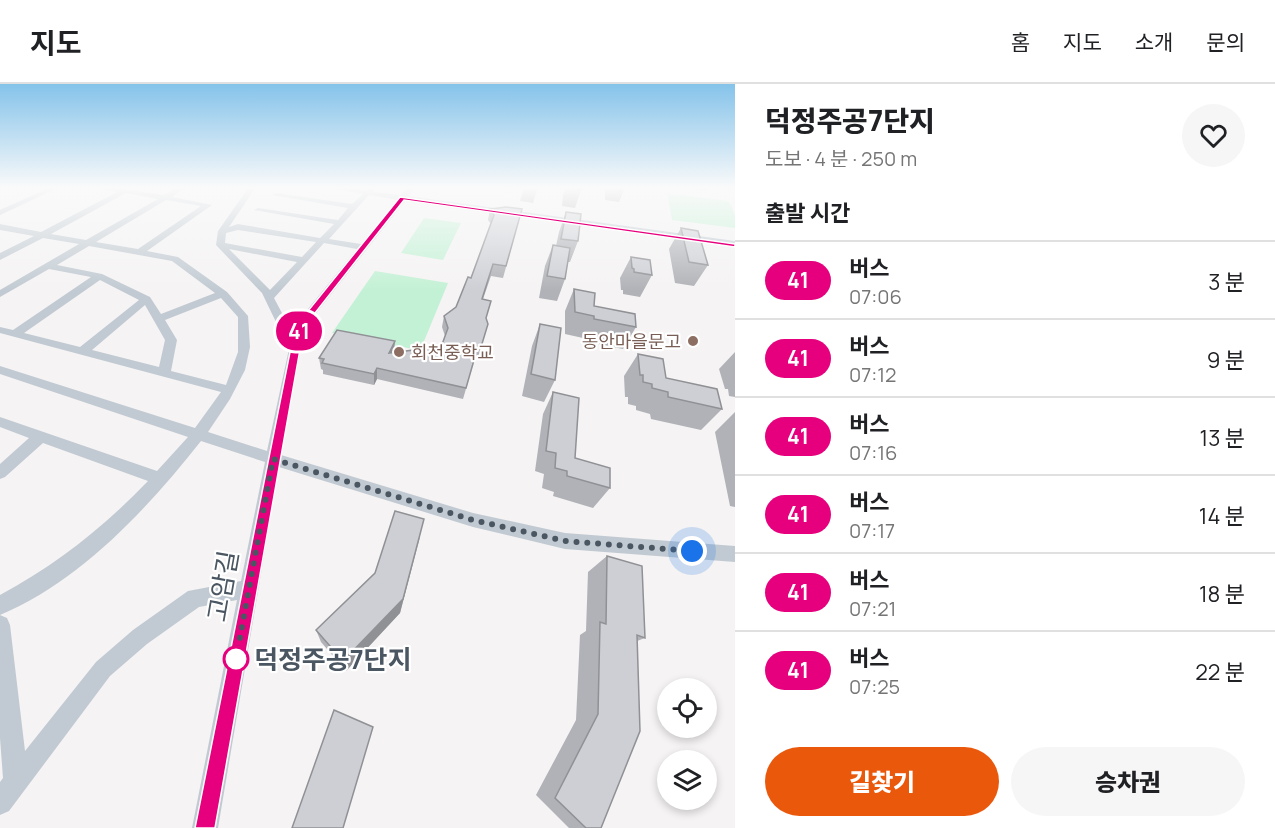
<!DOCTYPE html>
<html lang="ko">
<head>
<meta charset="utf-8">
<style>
  :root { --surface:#fff; --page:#f6f6f6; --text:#202124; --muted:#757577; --line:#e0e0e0; --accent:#ea580c }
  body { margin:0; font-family:Manrope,"Noto Sans KR",sans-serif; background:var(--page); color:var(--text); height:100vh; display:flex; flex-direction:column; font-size:22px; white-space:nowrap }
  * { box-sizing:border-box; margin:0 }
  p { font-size:20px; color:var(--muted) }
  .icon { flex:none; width:33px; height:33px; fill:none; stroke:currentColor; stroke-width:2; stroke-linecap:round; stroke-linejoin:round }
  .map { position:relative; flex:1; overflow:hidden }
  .side { display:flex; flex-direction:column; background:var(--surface); width:540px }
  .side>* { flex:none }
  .badge { padding:0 12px; border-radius:20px; font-size:21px; line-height:39px }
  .fabs { position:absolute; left:657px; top:594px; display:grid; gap:12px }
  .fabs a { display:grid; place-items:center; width:60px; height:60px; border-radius:50%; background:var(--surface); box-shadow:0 3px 9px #0003; font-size:30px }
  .you { position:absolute; width:30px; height:30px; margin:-15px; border:4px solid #fff; border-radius:50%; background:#1a73e8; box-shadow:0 0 0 9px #1a73e833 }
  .map>.badge { position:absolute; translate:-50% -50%; box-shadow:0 0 0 3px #fff }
  h2 { padding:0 30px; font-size:22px; line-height:54px }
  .round { display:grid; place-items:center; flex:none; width:63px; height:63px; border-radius:32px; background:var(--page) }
  .head { display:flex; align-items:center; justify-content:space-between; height:102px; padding:0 30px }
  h1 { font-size:28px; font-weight:800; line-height:45px }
  .action { display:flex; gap:12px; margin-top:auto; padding:12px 30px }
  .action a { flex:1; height:69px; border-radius:36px; background:var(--accent); color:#fff; font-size:24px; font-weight:800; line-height:69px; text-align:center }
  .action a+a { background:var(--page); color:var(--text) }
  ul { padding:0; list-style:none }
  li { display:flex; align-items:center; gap:18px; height:78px; padding:0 30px; border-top:2px solid var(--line) }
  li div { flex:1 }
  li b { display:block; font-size:22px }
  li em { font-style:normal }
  li .badge { min-width:66px; font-weight:700; text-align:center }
  header { display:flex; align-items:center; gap:36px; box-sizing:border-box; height:84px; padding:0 30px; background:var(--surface); border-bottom:2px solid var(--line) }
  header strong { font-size:28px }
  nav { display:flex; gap:33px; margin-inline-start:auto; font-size:21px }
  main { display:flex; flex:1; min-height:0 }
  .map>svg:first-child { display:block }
  .green { fill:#c3f1d5 }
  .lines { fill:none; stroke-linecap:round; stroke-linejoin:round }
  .minor { fill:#c1cad2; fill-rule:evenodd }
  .wall { fill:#b0b2b7 }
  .shaded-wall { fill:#909195 }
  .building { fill:#cdcfd5; stroke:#909195; stroke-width:1.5 }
  .line { fill:#e6007e; stroke:#fff; stroke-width:1.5 }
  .walk { stroke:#4a5661; stroke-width:6; stroke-dasharray:0 10.8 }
  .education-dot { fill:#8d6e63; stroke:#fff; stroke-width:2 }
  .stop-dot { fill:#fff; stroke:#e6007e; stroke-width:3 }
  .labels { text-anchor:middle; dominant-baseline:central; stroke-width:4.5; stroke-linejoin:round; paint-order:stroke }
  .far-education-label { font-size:18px; fill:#785e54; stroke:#fff; text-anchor:end }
  .near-street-label { font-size:26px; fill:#4a5661; stroke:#fff }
  .near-stop-label { font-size:26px; font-weight:bold; fill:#4a5661; stroke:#fff; text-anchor:start }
</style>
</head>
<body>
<header>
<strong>지도</strong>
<nav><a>홈</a><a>지도</a><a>소개</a><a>문의</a></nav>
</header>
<main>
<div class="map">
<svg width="735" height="744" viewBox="0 0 735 744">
  <rect width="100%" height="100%" fill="#f5f3f3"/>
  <!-- green -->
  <path class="green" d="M667 109 729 117 735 131V144L672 136Z
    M424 134 461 139 443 176 401 169Z
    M375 187 448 199 422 262 413 265 332 249Z"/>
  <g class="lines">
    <!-- minor -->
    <path class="minor" d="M51 103H60L0 131V126Z
      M91 103H108L164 111 178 103H186L172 113 212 121 147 167 178 173 227 208 248 232 250 263 245 286 230 315 208 348 267 367 289 265 262 209 216 161 218 147 249 103H256L229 143 238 140 320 154 334 140 254 126 258 124 338 136 348 124 272 111 276 109 352 120 363 110 325 103 366 106 369 103H376L373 108 401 111 408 103H415L408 112 735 157V163L405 117 305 243 281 371 473 429 565 449 735 462V478L565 465 473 443 279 383 218 744H192L237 516 199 523 147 560 110 592 9 727 0 731V698L3 694 0 654V531L7 534 10 541 25 667 96 578 133 546 188 507 241 497 265 378 201 357C148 424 81 497 0 531V511C56 481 104 443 148 397L43 359 5 393 0 395V380L29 354 0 343V333L157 387 188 353 0 290V282L195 344 221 308 0 249V243L13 246 91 193 49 185 0 213V206L79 160 43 154 0 176V169L34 152 0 146V140L41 148 117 108ZM126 109 158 115 86 156 51 150ZM369 111 398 116 361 160 329 155ZM166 116 201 122 138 165 96 158ZM238 146 316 158 302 173 225 159 226 149ZM324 159 357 165 295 241 292 248 274 214ZM89 162 172 177 215 209 161 230 150 213 102 190 57 181ZM229 165 297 178 270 206ZM100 196 139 216 80 263 24 249ZM221 214 238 233V268L226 301 171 287 177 256 165 236ZM145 221 165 256 159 283 92 266Z"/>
  </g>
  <!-- wall -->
  <path class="wall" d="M524 103H538L533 119 520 117Z
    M566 103H582L575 124 562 122 563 111Z
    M605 103H625L619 118 605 116Z
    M674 103H708L706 106Z
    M490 125H522L503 194 491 192 483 215 486 235 488 240 478 274H475L463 315 377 295 374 301 323 290V286L321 285 319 274 440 266 445 252 442 243 444 232 456 223 471 194 491 140 488 136Z
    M566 128 578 157 570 178H568L565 195 557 217 539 214 545 182 553 161 556 162 559 148Z
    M681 144 708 181 694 202 675 199 669 165Z
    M631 173 652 191 640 213 623 210V206H621L620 194Z
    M574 205 594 222 636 243 623 265 583 257V254L565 250V227Z
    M540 240 555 296 544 318 522 312 532 262Z
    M735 268V313L729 312 728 305H725L719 285Z
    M638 270 666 294 722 325 701 346 651 335 650 330 636 326V322L628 320V313H625L624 292Z
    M553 308 575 374 610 404 593 424 553 412 554 408 542 404 544 390 535 387 543 330Z
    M735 328V423L730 422 715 348Z
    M420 453 400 529 346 587 321 558 316 546Z
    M607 472 645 554 637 557 601 744H569L536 711 576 636 580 551 586 547 588 488Z"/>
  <!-- shaded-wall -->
  <path class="shaded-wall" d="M395 257 394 269H389Z
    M377 284V295L374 301V290Z
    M424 435 400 529 346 587 343 577Z"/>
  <!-- building -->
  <path class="building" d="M568 103H582V105Z
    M506 123 522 125 506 182 493 180 482 215 491 217 486 234 488 240 481 263 478 262 466 304 377 284 374 290 322 279 324 275 319 274 337 246 395 257 389 269 422 265 440 266 448 244 444 232 456 223 468 193 471 194 494 131 490 125Z
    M566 128 581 130 578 157 561 155Z
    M681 144 698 147 708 181 689 178Z
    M553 161 570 164 565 195 547 192Z
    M631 173 650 176 652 191 634 188V185L632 184Z
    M574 205 595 209 594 222 635 230 636 243 594 235V232L575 228Z
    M540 240 561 244 555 296 531 290Z
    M638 270 663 275 666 294 717 305 722 325 668 313V308L652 304V300L643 298V291H640Z
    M553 308 579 314 575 374 610 384V404L567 392V387L555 384 556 369 546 367Z
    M395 427 424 435 403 515 343 577 316 546 375 489Z
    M607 472 642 482 645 554 637 551 640 647 601 744H586L555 714 598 630 600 538 606 540Z
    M334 626 373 643 343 744H292Z"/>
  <!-- sky -->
  <linearGradient id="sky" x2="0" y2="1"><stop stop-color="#85c3ea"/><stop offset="0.5" stop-color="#fafafa"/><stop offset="1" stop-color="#fafafa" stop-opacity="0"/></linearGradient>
  <rect width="735" height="207" fill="url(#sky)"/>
  <!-- line -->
  <path class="line" d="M400 113 735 160V163L404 116 304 243 215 744H195L295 243Z"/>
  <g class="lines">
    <!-- walk -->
    <path class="walk" d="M236 575 273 375 473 436 565 457 692 467"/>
  </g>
  <!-- markers -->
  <g class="education-dot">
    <circle cx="693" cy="257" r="6"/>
    <circle cx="399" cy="268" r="6"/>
  </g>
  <circle class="stop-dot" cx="236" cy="575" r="12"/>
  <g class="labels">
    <!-- far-education labels -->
    <g class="far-education-label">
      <text x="681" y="257">동안마을문고</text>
      <text x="411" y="268" text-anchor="start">회천중학교</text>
    </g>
    <!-- near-street labels -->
    <g class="near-street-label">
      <text transform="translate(222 502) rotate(-80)">고암길</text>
    </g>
    <!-- near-stop labels -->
    <g class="near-stop-label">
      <text x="254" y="575">덕정주공7단지</text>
    </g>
  </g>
</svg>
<div class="fabs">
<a><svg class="icon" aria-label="locate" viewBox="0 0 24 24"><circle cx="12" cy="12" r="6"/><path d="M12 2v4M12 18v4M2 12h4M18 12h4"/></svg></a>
<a><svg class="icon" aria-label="layers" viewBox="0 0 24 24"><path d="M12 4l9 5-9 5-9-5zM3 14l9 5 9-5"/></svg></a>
</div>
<div class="you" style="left:692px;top:467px"></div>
<b class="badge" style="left:299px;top:247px;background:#e6007e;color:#fff">41</b>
</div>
<section class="side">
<div class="head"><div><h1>덕정주공7단지</h1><p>도보 · 4 분 · 250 m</p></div><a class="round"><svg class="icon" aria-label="heart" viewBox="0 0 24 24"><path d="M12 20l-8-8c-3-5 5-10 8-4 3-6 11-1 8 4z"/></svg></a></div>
<h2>출발 시간</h2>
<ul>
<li><span class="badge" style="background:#e6007e;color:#fff">41</span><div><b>버스</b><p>07:06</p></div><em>3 분</em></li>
<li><span class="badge" style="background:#e6007e;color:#fff">41</span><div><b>버스</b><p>07:12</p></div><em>9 분</em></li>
<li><span class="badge" style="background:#e6007e;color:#fff">41</span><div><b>버스</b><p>07:16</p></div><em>13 분</em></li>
<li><span class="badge" style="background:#e6007e;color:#fff">41</span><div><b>버스</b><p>07:17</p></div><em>14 분</em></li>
<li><span class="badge" style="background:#e6007e;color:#fff">41</span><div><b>버스</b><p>07:21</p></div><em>18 분</em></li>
<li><span class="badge" style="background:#e6007e;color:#fff">41</span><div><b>버스</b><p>07:25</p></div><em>22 분</em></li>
</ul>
<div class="action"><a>길찾기</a><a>승차권</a></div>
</section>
</main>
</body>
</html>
